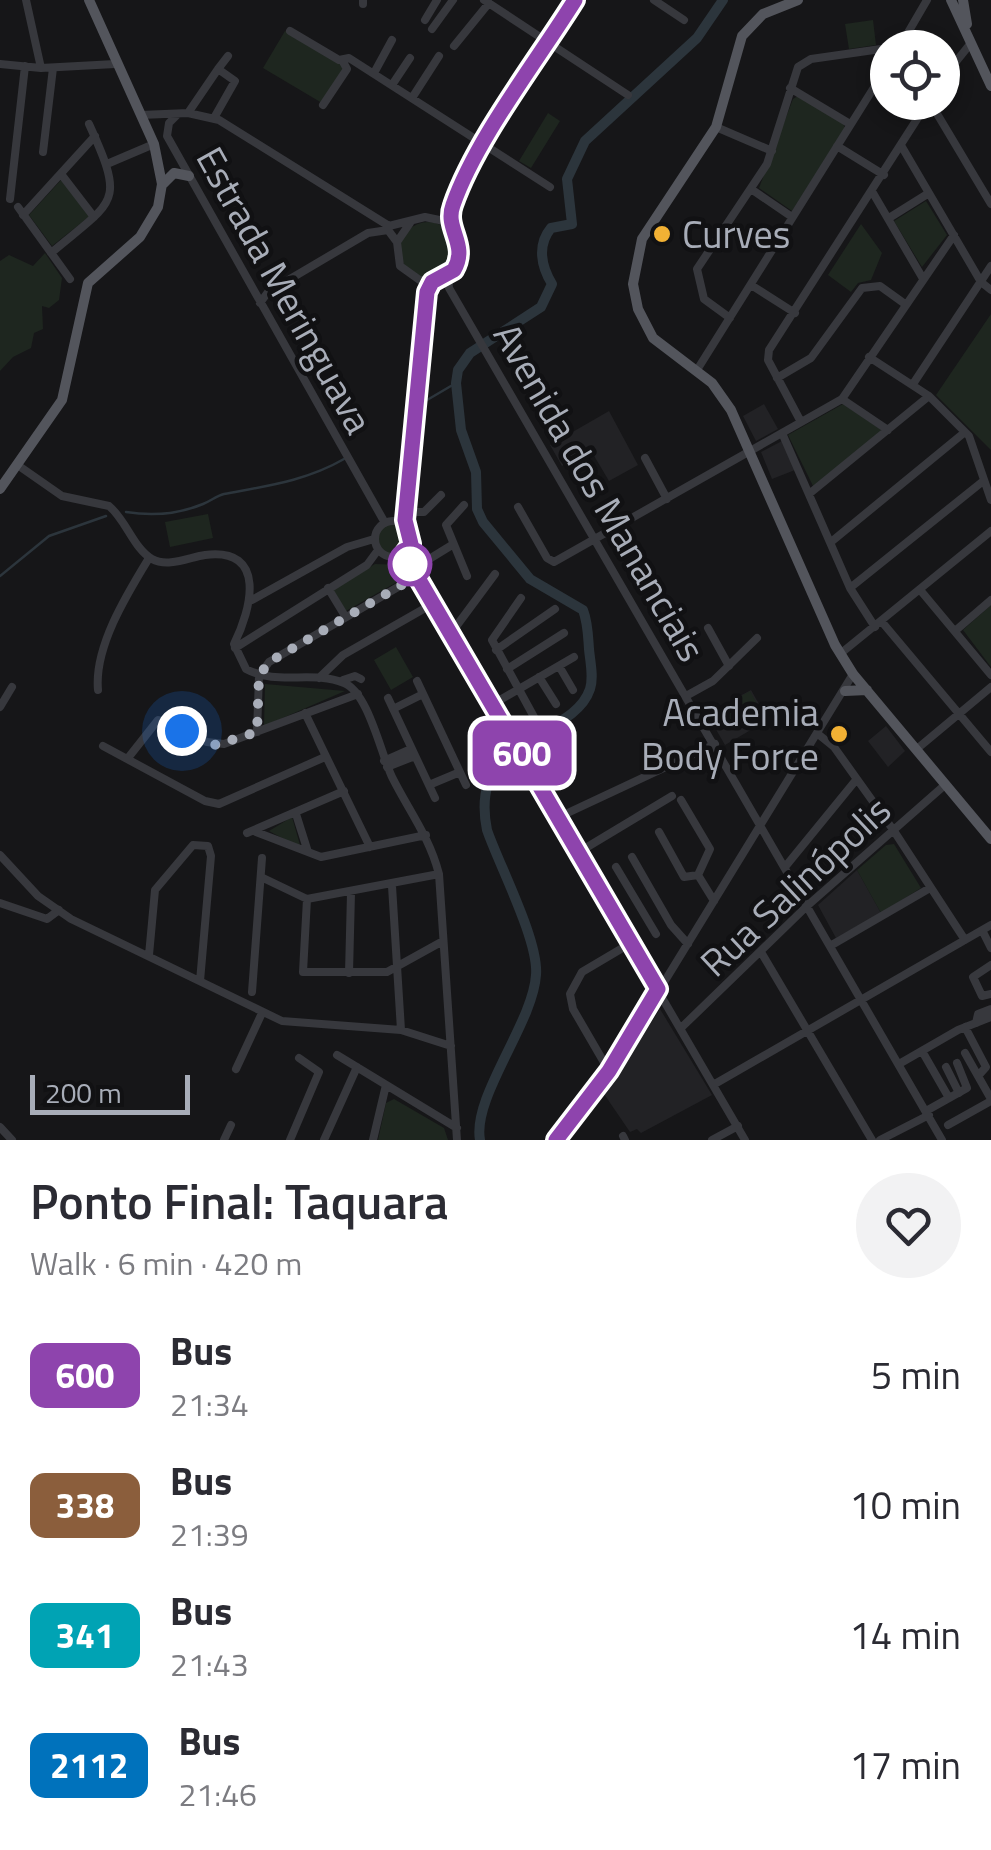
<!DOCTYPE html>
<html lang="en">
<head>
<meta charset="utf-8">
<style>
  :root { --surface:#fff; --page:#f2f2f3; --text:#2b2b33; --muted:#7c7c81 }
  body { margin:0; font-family:"Titillium Web",sans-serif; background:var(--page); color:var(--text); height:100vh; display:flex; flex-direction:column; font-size:38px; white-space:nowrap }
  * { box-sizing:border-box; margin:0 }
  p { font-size:32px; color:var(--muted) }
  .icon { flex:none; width:55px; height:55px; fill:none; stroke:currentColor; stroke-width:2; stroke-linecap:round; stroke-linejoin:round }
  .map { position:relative; height:1140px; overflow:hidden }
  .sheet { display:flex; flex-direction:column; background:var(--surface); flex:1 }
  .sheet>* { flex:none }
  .badge { padding:0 20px; border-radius:15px; font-size:35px; line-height:65px }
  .tools { position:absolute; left:870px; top:30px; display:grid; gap:20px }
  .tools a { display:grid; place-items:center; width:90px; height:90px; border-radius:50%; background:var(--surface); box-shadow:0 5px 15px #0003; font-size:50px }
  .scale { position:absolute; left:30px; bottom:25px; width:160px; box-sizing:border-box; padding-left:10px; border:5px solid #a8adb8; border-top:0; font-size:28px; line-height:35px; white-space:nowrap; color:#a8adb8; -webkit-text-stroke:8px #111113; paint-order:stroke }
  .you { position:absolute; width:50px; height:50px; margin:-25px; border:8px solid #fff; border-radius:50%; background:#1a73e8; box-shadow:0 0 0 15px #1a73e833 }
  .map>.badge { position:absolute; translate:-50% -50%; box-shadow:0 0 0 5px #fff }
  .round { display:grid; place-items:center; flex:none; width:105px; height:105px; border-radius:52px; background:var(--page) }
  .head { display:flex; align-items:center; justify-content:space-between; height:170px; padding:0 30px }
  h1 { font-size:48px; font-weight:600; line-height:75px }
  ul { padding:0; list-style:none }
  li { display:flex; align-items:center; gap:30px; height:130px; padding:0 30px }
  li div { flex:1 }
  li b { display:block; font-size:38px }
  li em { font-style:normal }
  li .badge { min-width:110px; font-weight:700; text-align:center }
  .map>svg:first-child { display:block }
  .built { fill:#222225 }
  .green { fill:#1e261f }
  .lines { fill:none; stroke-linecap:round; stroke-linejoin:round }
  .stream { stroke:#2c353c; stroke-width:2.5 }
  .river { stroke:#2c353c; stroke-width:10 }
  .minor { stroke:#37383d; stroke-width:8 }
  .major { stroke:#53555c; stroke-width:10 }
  .line-casing { stroke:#fff; stroke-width:22 }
  .line { stroke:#8e44ad; stroke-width:15 }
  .walk { stroke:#a8adb8; stroke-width:10; stroke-dasharray:0 18 }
  .poi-dot { fill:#f2b134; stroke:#111113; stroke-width:4 }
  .stop-dot { fill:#fff; stroke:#8e44ad; stroke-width:5 }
  .labels { text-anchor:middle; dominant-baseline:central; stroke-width:9; stroke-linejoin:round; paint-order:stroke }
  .poi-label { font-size:38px; fill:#a8adb8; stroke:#111113; text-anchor:start }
  .street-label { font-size:38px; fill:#a8adb8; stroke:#111113 }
</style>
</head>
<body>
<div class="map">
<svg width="991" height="1140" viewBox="0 0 991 1140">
  <rect width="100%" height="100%" fill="#161618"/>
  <!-- built -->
  <path class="built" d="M764 404 778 429 756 441 743 416Z
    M609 411 638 465 609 481 590 449 562 466 550 445Z
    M782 441 795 470 772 479 761 452Z
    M751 690 768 720 725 745 707 714Z
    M886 726 905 751 888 767 868 741Z
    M857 870 881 913 836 938 818 905Z
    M660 1009 712 1095 641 1133 637 1129 630 1132 604 1094Z"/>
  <!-- green -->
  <path class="green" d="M873 20 876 45 849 49 845 24Z
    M285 31 346 67 322 103 263 68Z
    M798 96 843 122 845 129 792 211 759 188 793 99Z
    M548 113 560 121 531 168 519 161Z
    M61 180 90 216 52 246 29 215Z
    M926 201 947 235 922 267 894 221Z
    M400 250a28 28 0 1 1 56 0a28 28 0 1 1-56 0Z
    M861 224 882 253 871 280 858 283 851 292 828 275Z
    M45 253 62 278 59 300 49 308 42 306 43 329 34 333 31 348 13 357 0 371V261L9 255 33 266Z
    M991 314V450L936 395Z
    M843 404 882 430 814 488 788 435Z
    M208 514 213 538 170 547 165 522Z
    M377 539a15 15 0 1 1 30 0a15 15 0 1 1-30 0Z
    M375 564 404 565 411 574 346 611 333 590Z
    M991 605V667L963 630Z
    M396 647 413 677 391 690 374 660Z
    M265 684 345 691 264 726Z
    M750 691 760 709 726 728 717 710Z
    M292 817 300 845 299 847 269 831Z
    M894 844 921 888 881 913 857 870 886 845Z
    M394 1099 444 1128 448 1140H378L386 1103Z"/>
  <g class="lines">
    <!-- stream -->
    <path class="stream" d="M422 403 456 383
      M126 512C151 516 179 514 203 504 211 501 216 496 224 494 266 486 306 481 344 459
      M0 576 49 536 106 516"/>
    <!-- river -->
    <path class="river" d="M480 1140C472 1097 533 1023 536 975 539 941 499 865 487 830 467 731 573 741 590 689 594 677 590 661 589 649 588 636 588 623 583 610L530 579 483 522 477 509 476 472 461 430 456 383 458 370 470 353 541 307 552 284C541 266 537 245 551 228L572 224 567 179 585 141 697 38 723 0"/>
    <!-- minor -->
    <path class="minor" d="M26 0 41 68
      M363 0V4
      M484 0 628 95
      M654 0 684 20
      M425 20 437 0
      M432 29 453 0
      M290 31 339 60 349 58 550 187
      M454 46 489 3
      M899 48 927 0
      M0 64 41 68 115 64
      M218 69 228 56
      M374 73 392 40
      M942 79 971 43
      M392 85 410 58
      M790 88 850 124
      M412 98 439 56
      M930 102 991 204
      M323 105 347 69 342 60
      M188 113 218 69 235 81 214 118
      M141 115 188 113 219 120 389 226 425 217 444 221 460 243 459 261 448 276 421 281 400 266 397 242 410 223
      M177 115 169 123 167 136 385 523
      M716 127 772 151
      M837 146 884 175
      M902 147 981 282 991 290
      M43 152 53 68
      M107 164 154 144
      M61 174 94 217
      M751 189 792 217
      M873 193 922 277
      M10 199 25 66
      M18 207 70 279
      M23 215 95 136
      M889 218 929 193
      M451 227C445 187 549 42 575 0
      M51 253C115 199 126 205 89 124
      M448 276 449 288 942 1140
      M751 285 795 313
      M260 303 268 292 368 233 388 230 397 242
      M730 318 704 299 697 269 767 164 798 67 811 59 888 48
      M869 357 929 396 969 436 991 500
      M697 370 888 65
      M777 378 811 358 862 288 880 286 905 304
      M913 384 991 266
      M842 399 888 430
      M801 422 768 360 769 350 928 102
      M782 433 850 588 875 627
      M645 458 667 499
      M19 466 62 496 109 506C126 520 134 549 152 559 168 568 190 557 205 555 268 547 251 610 234 644L246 669C277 686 312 670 344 683 368 692 381 754 392 777 409 811 429 836 439 874L457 1140
      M809 494 929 396
      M464 505 446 525 467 576
      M518 507 547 558 554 562 842 399 954 235
      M408 512H424L441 495
      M375 539a18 18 0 1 1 36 0a18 18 0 1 1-36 0Z
      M405 525 427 292 432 282
      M831 542 965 432
      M404 555 745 1140
      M413 569 452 545
      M328 588 345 616
      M850 588 982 482
      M921 591 991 675
      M521 598 492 640 534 717
      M252 600 347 547 374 539
      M882 622 991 752
      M708 628 729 666
      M955 631 991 600
      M452 632 495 574
      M235 648 367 565 378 550
      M496 650 555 609
      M840 654 991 531
      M559 666 573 690
      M507 669 564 633
      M539 677 556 704
      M319 678 343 655 434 603
      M343 680 355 676 361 679
      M417 681 466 785
      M98 690C94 647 127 594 149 558
      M686 696 713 681 757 638
      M388 698 435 798
      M493 704 574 657
      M0 707 12 687
      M393 709 423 694
      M305 713 370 847
      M257 732 259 676 269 662 417 576
      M818 734 834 747 894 831 965 940
      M103 746 205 801 219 804 325 757
      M918 748 991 687
      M128 758 158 720 207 742 224 744 358 694
      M384 761 411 749
      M387 767 415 756
      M429 785 460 772
      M681 800 710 849 698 875 714 901
      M296 814 308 852
      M559 817 715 744
      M256 832 321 857 426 835
      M659 832 684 877 698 875
      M247 833 344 791
      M579 852 672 796
      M0 855 38 896 71 919 282 1021 401 1030 451 1046
      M632 857 671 925 688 944
      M616 867 656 934
      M785 867 856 780
      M261 877 307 899 439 874
      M392 886 401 1030
      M307 899 303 972H387L443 941
      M0 903 47 919 59 910
      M982 930 991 948
      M830 946 930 888
      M761 952 872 1140
      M149 955 155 890 193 845 208 846 211 856 200 981
      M991 965 973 977 982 996 991 994
      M349 973 351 893
      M252 992 262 858
      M976 1023 978 1014 991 1009
      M965 1027 986 1067 978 1076
      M681 1028 807 906 946 784
      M922 1051 949 1098
      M965 1053 991 1099
      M337 1055 457 1128
      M899 1064 958 1030 991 1017
      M946 1067 959 1093
      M236 1069 262 1013
      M609 1071 573 1009 570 994 582 972 631 943
      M713 1085 991 925
      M926 1111 967 1088 957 1063
      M948 1125 991 1101
      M0 1127 12 1140
      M623 1136 625 1140
      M224 1140 231 1125
      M290 1140 319 1072 299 1058
      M324 1140 357 1067
      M373 1140 386 1085
      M556 1140 617 1059 853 674
      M712 1140 738 1126
      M880 1140 929 1115"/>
    <!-- major -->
    <path class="major" d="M798 0 763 14 742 36 716 127 642 239 633 284 638 309 653 338 712 383 731 410 835 645 853 674 991 839
      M951 0 991 86
      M963 0 967 24
      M163 184 174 173 189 176
      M0 489 62 400 88 283 140 237 158 207 162 184 154 144 89 0
      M845 691 867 690"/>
  </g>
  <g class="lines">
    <defs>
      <path id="line" d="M556 1140 609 1071 658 989 404 554 411 544 405 520 427 292 432 282 454 270C469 244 444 229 453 205 476 139 537 61 575 0"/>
    </defs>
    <!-- line casing -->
    <use href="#line" class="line-casing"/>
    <!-- line -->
    <use href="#line" class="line"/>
    <!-- walk -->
    <path class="walk" d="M182 731 216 745 257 732 259 676 269 662 417 576 410 564"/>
  </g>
  <!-- markers -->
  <g class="poi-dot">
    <circle cx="662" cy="234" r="10"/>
    <circle cx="839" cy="734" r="10"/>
  </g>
  <circle class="stop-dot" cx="410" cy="564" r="20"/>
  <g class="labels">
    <!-- poi labels -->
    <g class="poi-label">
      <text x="682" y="234">Curves</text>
      <text x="819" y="712" text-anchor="end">Academia<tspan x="819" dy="44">Body Force</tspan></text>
    </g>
    <!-- street labels -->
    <g class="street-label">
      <text transform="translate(285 290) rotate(61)">Estrada Meringuava</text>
      <text transform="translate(600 492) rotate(60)">Avenida dos Mananciais</text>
      <text transform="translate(795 886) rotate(-43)">Rua Salinópolis</text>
    </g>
  </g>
</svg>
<div class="tools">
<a><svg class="icon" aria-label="locate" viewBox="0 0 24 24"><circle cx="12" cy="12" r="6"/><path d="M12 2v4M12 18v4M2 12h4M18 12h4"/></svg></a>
</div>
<div class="scale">200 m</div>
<div class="you" style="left:182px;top:731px"></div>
<b class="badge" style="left:522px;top:753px;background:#8e44ad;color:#fff">600</b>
</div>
<section class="sheet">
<div class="head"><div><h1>Ponto Final: Taquara</h1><p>Walk · 6 min · 420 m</p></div><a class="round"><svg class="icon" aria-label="heart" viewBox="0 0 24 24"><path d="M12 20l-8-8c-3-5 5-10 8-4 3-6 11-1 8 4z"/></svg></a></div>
<ul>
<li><span class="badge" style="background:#8e44ad;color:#fff">600</span><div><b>Bus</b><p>21:34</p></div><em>5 min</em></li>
<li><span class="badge" style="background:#8b5e3c;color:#fff">338</span><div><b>Bus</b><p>21:39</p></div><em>10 min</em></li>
<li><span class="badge" style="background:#00a3b4;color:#fff">341</span><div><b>Bus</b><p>21:43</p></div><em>14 min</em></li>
<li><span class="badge" style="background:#0072bc;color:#fff">2112</span><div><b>Bus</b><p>21:46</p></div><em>17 min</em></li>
</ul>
</section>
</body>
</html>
